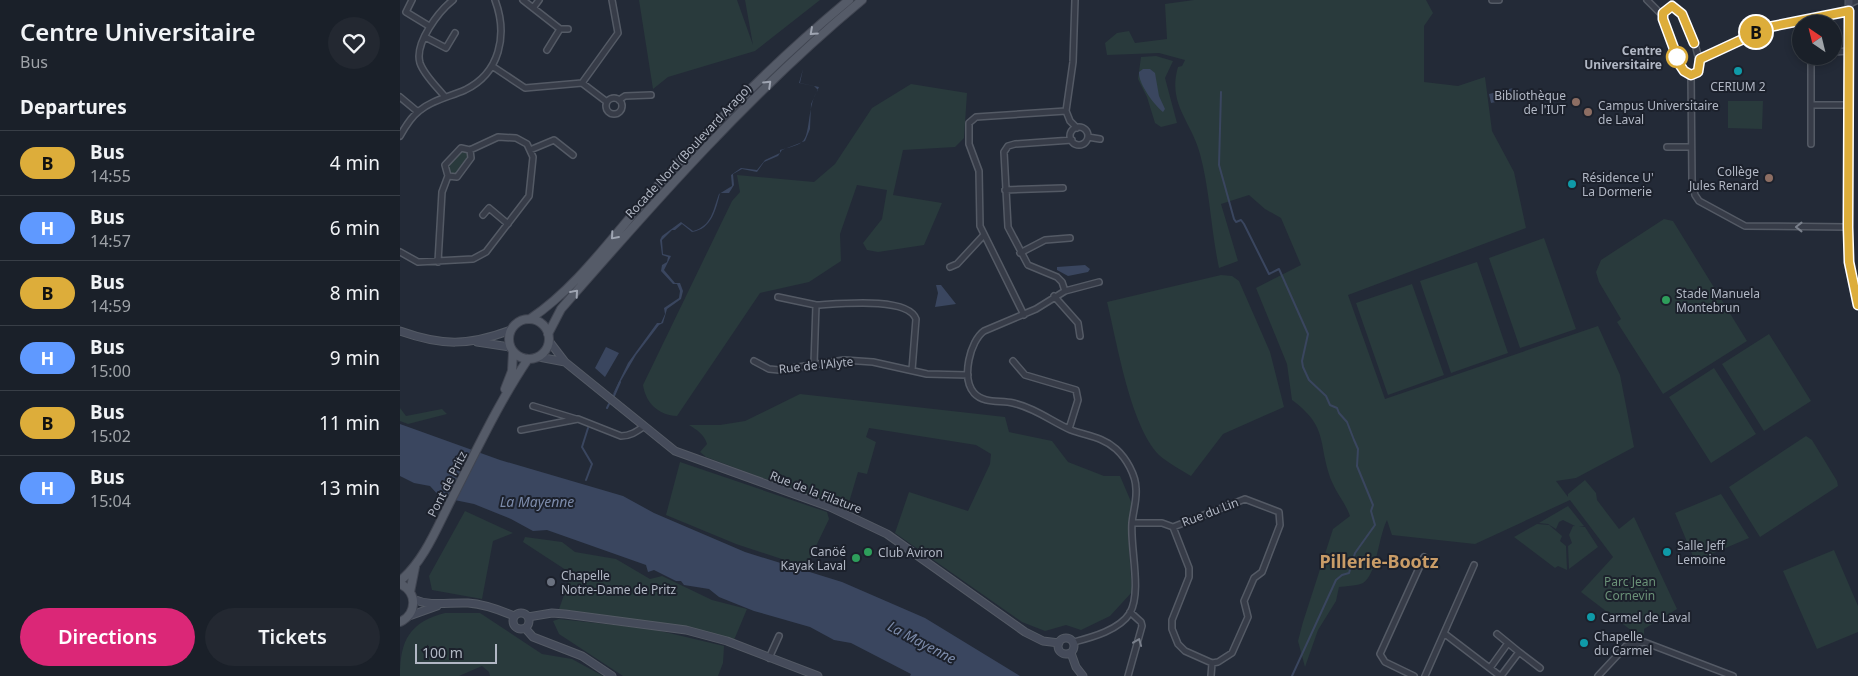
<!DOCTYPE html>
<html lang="en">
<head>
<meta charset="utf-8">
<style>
  :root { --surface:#1a2029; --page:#232831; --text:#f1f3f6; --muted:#9fa3a8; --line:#383e46; --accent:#db2777 }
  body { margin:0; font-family:"Noto Sans",sans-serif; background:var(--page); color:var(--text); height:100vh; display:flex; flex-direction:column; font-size:19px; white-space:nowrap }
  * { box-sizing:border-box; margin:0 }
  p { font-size:16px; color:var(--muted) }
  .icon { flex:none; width:28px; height:28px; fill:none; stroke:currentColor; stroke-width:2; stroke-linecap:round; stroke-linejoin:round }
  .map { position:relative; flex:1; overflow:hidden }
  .details { display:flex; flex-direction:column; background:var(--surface); width:400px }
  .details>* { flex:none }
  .badge { padding:0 10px; border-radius:16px; font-size:18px; line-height:32px }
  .needle { width:32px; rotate:325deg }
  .controls { position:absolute; left:1392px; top:15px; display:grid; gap:10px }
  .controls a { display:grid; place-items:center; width:50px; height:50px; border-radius:50%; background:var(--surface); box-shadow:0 2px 8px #0003,0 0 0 1px var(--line); font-size:25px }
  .scale { position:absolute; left:15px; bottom:12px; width:82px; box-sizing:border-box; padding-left:5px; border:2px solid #b1b7c4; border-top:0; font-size:14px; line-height:18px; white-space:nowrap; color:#b1b7c4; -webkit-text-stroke:4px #1c212c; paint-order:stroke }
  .map>.badge { position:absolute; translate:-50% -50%; box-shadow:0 0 0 2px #fff }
  h2 { padding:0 20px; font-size:19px; line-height:45px }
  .round { display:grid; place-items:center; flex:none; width:52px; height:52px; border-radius:26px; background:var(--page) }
  .headline { display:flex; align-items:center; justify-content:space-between; height:85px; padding:0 20px }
  h1 { font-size:24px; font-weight:600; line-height:38px }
  .button { display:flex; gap:10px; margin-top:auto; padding:10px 20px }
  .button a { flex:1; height:58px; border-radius:30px; background:var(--accent); color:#fff; font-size:20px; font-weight:600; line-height:58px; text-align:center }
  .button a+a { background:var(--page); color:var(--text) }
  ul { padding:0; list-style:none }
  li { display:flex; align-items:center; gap:15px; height:65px; padding:0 20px; border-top:1px solid var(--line) }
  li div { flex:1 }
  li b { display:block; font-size:19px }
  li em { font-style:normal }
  li .badge { min-width:55px; font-weight:700; text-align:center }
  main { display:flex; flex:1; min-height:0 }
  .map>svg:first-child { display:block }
  .green { fill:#293a3c }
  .water { fill:#3a465f }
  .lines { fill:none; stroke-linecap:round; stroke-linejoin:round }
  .stream { stroke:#3a465f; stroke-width:2 }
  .street-casing { stroke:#545a65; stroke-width:8 }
  .secondary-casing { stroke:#545a65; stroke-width:9 }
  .primary-casing { stroke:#404551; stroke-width:10 }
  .street { stroke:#373c48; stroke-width:5 }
  .secondary { stroke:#454b5a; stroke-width:7 }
  .primary { stroke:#555b68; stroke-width:8 }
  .oneway { stroke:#9fa5b2 }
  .oneway2 { stroke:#7a808c }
  .line-casing { stroke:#fff; stroke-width:11 }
  .line { stroke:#ddad3a; stroke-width:8 }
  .stop-dot { fill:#fff; stroke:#ddad3a; stroke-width:2.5 }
  .culture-dot { fill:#0f9aa8; stroke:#1c212c; stroke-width:2 }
  .education-dot { fill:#8d6e63; stroke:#1c212c; stroke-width:2 }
  .leisure-dot { fill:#2e9e5b; stroke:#1c212c; stroke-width:2 }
  .worship-dot { fill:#6b7280; stroke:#1c212c; stroke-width:2 }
  .labels { text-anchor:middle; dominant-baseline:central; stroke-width:4; stroke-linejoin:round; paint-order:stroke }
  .stop-label { font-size:12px; font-weight:bold; fill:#b1b7c4; stroke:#1c212c; text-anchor:end }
  .poi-label { font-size:12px; fill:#b1b7c4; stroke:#1c212c; text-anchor:start }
  .street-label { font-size:12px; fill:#b1b7c4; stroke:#1c212c }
  .park-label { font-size:12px; fill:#6b9278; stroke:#1c212c }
  .water-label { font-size:14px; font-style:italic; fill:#7c8baa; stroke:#1c212c }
  .district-label { font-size:18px; font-weight:bold; fill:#c99c67; stroke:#1c212c }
</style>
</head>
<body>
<main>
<section class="details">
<div class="headline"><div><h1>Centre Universitaire</h1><p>Bus</p></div><a class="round"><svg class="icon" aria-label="heart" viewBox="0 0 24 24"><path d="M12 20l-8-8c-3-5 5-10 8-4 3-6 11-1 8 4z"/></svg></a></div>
<h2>Departures</h2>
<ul>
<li><span class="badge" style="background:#ddad3a;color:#111">B</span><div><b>Bus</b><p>14:55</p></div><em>4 min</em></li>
<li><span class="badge" style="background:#5f99ff;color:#fff">H</span><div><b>Bus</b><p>14:57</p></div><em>6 min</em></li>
<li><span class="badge" style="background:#ddad3a;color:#111">B</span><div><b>Bus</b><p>14:59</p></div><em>8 min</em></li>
<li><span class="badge" style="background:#5f99ff;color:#fff">H</span><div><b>Bus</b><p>15:00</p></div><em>9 min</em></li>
<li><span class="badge" style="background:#ddad3a;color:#111">B</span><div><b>Bus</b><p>15:02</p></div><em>11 min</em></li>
<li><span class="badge" style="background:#5f99ff;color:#fff">H</span><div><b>Bus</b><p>15:04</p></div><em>13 min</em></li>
</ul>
<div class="button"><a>Directions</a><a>Tickets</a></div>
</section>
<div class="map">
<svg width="1458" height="676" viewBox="0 0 1458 676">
  <rect width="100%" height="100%" fill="#232a37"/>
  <!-- green -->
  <path class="green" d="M239 0H337L353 45 345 0H420L355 51 268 77 253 89Z
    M794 0H1026L1033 13 1024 26V82L1058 86 1085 77 1092 131 1114 172 1126 228 948 295 985 399 1198 326 1220 375 1234 447 1176 478 1156 481 1168 497V494L1185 480 1196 493 1197 500 1219 529 1234 517 1277 609 1244 629V636L1232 631 1181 592 1213 557 1170 500 1075 544 992 535 987 520C978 538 977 574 963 583 957 586 946 586 939 587L936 601 918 630 905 667 898 641 903 622 933 529 950 516C946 504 937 494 932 482 917 444 930 428 892 400L887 364 856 288 901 265 881 218 865 209 849 195 821 204 838 261 819 268C811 231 810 191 800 154 792 122 767 104 778 67L782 66 785 60 759 53 707 55 705 43 717 33 729 31 735 43 767 39 765 4Z
    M756 56 773 61 765 78 777 123 761 127 755 123 747 97 738 79 741 57Z
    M511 84 567 93 564 138 555 147 503 150 493 195 542 203 524 245 478 252 467 250 463 243 482 219 487 190 457 185 440 234 441 261 409 282 360 293 277 416C259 415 246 404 243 385L332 201 340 192 337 175 414 182 435 164 472 108Z
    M1328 101H1363L1362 129 1328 128Z
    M64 150 67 152 68 161 57 175H49L46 166 58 152Z
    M1264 219 1273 221 1347 341 1263 394 1217 322 1221 319 1199 282 1196 272 1201 260Z
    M1144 238 1176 329 1120 348 1089 258Z
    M1077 262 1108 353 1051 373 1020 281Z
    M821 275 832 276 839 281 870 352 884 407 823 434 791 476C781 470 768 463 759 455 730 425 717 342 707 302Z
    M1012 284 1044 375 988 395 956 303Z
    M1369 334 1411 401 1364 431 1322 364Z
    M1314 368 1356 434 1311 463 1269 397Z
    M400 394 605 417 609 432 652 441 668 462 704 476H720L732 504 728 534 732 592 710 616 681 630 666 625 645 631 622 622 495 533 509 492 568 511 590 464 591 454 576 445 469 428 466 437 476 442 467 474 458 472 447 509 306 457 300 452 307 444C304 434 297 430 289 425H320L345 421Z
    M0 408 6 416 42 409 47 414 8 424 0 421Z
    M1406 436 1412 440 1437 481 1438 486 1360 537 1329 487Z
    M280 462 427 512 429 519 406 567 336 544 266 515Z
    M1321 494 1349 538 1295 561 1275 513Z
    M1168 506 1184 526 1177 527 1163 520 1159 522 1156 529 1148 524 1139 523Z
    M65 511 113 533 93 541 82 599 32 590 29 576Z
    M1137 524 1149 525 1162 536 1160 541 1166 546 1167 570 1158 566 1155 568 1114 537Z
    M1173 526 1185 527 1198 547 1169 569 1168 546 1172 543 1169 535Z
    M125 537 162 542 175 552 216 559 250 579 262 576 312 600 347 609 334 640 290 627 159 609 169 581V572L123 542Z
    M1434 550 1458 606V632L1417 649 1383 571Z
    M45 613H80L142 654 172 659 203 676H90L89 672 82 666 59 676H0C0 640 10 622 45 613Z
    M159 619 252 629 324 646 323 663 318 676H223L159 634 153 621Z"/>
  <!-- water -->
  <path class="water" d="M403 69 400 83 419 87 411 104 410 129 405 141 382 150 378 156 364 162 357 172 342 169 333 174 334 185 329 193H320C316 209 312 229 292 232L282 224 275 230H272L262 240 263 254 271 256 264 270 275 283H280L283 291 281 299 267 309 263 323 259 325 236 355 211 398 228 363 257 323H261L265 314 264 308 279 298 280 291 277 284H273L261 271 262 265 267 262 268 257 262 255 260 240 262 236 281 222 293 231C312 226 313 210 319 194L332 186 331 175 341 168 357 170 365 160 380 153V150C387 148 397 146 402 142 411 135 407 105 418 90L414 86 399 83Z
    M743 69H750L755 73 759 96 765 109 763 112C754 105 738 83 739 72Z
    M1113 88 1116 90 1115 98 1091 103 1089 94Z
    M685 265 690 269 688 272 668 276 657 270V267Z
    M536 285H541L556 304 535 307 538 293Z
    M206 347 219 353 205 377 195 368Z
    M0 424 100 460 223 496 254 513 345 552 442 582 525 618 620 676H510L511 674 451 643 434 640 410 627 354 611 319 597 309 589 284 585 281 581H276L254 570 248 572 246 565 147 530 133 531 111 519 74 504 40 497 30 486 14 483 0 476Z"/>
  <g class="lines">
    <!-- stream -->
    <path class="stream" d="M821 92 819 165 834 219 836 222 841 220 844 224 869 274 879 269 908 334 902 361 903 367 909 380 926 396 930 405 937 408 939 413 947 422 954 440 958 449 957 466 973 505 971 511 975 525 955 553 949 573 942 575 936 580 892 676
      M213 398 220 382
      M207 408 209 404
      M186 480 192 464 182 447 188 428"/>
    <defs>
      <path id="street" d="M12 0 6 12 29 26
        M123 0 160 29 147 50
        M675 0 673 62 666 111 670 121 677 128
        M1092 0H1099
        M1247 0 1259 12 1263 13
        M1449 4 1458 0
        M1272 6C1285 12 1304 60 1298 72L1291 75 1284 71 1280 65 1263 19V13Z
        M133 8 139 0
        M160 29H168
        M25 37 46 48 55 33
        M1434 52 1449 51
        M1411 56V105H1449
        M1300 59 1369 27 1449 11
        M92 66 125 88 182 83 218 33 212 0
        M1291 75 1292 180 1295 195 1299 201 1345 226 1448 227
        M182 83 207 102
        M0 97 18 112
        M45 97C37 87 24 75 20 63 14 43 39 11 53 0
        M206 106a8 8 0 1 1 16 0a8 8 0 1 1-16 0Z
        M219 100 225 96 251 95
        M1411 105V144
        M670 136a9 9 0 1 1 18 0a9 9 0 1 1-18 0Z
        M0 136C5 127 11 117 19 111 32 100 49 97 65 90 100 73 108 35 95 0
        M688 137 700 139
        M1267 147H1291
        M61 148 70 150 71 158 57 177 48 176 45 165Z
        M130 150 154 140 173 155
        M605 190 663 188
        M83 215 89 208 108 224
        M0 252 18 262 73 259 86 252 129 196 133 157 127 144 116 138 98 137 70 150
        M620 253 645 240 670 238
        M38 262 42 192 48 176
        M550 267 557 264 583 236
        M665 291 662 282 657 277 628 265 608 227 604 152 608 146 615 144 672 140
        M654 296 678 323 680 336
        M378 297 416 305
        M624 315 580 226 579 171 569 144V123L576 117 666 111
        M354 361 369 369 379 370 444 360 473 362 527 374 568 375
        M613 361 625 375 676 390 678 400 669 429
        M414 364 416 305C437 304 508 296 516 319L512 370
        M133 406 176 419
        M121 430 178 419 221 436C230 436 236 432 243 427
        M732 523H762L773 527 845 499 879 512 880 525 862 572 854 578 844 601 848 617 832 653 818 662 812 663 785 651 778 644 772 629V620L789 577V568L773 527
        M1045 634 1100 676
        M1097 634 1108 643
        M674 642C693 637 719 630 730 613 742 591 730 548 732 523 733 512 737 500 736 489 736 475 726 458 716 449 703 437 687 436 671 430 651 421 635 408 613 403 600 400 584 404 574 393 561 378 570 341 584 331L636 309 665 291 699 282
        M1119 652 1140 668
        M369 658 379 636
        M1090 668 1108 643 1119 652 1101 676
        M728 676 742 626 741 622 730 612
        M811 676 812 663
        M1014 676 985 662 980 654 1024 557
        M1025 676 1074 565
        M1198 676 1226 646 1244 642 1333 676"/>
      <path id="secondary" d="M1449 0 1448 227 1449 262 1458 305
        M0 331C42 346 68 346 111 330
        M149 341 165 362 275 451 430 507 487 534 625 632 643 641 659 643
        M77 342 110 347
        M139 357 165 362
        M13 599C31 607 49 602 68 603 84 604 100 610 114 616
        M113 621a8 8 0 1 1 16 0a8 8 0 1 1-16 0Z
        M9 616 37 606
        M128 617 152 613 165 614 286 630 327 641 418 676
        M125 628 133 637 182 656 212 676
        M658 646a8 8 0 1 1 16 0a8 8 0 1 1-16 0Z
        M671 653 676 667 683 676"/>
      <path id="primary" d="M109 339a20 20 0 1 1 40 0a20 20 0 1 1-40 0Z
        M130 319C179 286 214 234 253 191 314 123 379 58 449 0
        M148 334 161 309C256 200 351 92 462 0
        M105 389 112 371 113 352
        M0 581C23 562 36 530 49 504 74 456 97 405 128 359
        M0 584C18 592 17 614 0 622
        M10 592 15 567"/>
    </defs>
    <!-- street casing -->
    <use href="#street" class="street-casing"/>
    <!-- secondary casing -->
    <use href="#secondary" class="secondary-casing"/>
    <!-- primary casing -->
    <use href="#primary" class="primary-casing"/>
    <!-- street -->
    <use href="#street" class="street"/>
    <!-- secondary -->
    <use href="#secondary" class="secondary"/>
    <!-- primary -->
    <use href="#primary" class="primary"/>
  </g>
  <!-- one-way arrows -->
  <defs><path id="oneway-chevron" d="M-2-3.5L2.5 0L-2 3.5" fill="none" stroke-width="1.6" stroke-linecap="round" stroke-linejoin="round" transform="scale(1.25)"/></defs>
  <g class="oneway">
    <use href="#oneway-chevron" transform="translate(413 32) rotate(138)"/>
    <use href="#oneway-chevron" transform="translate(368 84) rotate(-44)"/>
    <use href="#oneway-chevron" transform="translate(214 236) rotate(131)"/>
    <use href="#oneway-chevron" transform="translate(175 293) rotate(-49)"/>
  </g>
  <g class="oneway2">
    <use href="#oneway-chevron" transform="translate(1399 227) rotate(-180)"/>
    <use href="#oneway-chevron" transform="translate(738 642) rotate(-68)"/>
  </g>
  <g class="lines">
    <defs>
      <path id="line" d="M1294 43 1282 14 1272 6 1263 13V19L1280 65 1284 71 1291 75 1298 72 1300 59 1369 27 1449 11 1448 227 1449 262 1458 305"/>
    </defs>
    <!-- line casing -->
    <use href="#line" class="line-casing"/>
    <!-- line -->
    <use href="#line" class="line"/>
  </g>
  <!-- markers -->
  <circle class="stop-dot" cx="1277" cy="57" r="10"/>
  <g class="culture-dot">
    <circle cx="1338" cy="71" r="5"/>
    <circle cx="1172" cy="184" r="5"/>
    <circle cx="1267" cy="552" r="5"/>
    <circle cx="1191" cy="617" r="5"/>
    <circle cx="1184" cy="643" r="5"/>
  </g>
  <g class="education-dot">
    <circle cx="1176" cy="102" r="5"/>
    <circle cx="1188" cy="112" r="5"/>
    <circle cx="1369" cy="178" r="5"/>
  </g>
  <g class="leisure-dot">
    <circle cx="1266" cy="300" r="5"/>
    <circle cx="468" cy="552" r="5"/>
    <circle cx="456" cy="558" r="5"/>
  </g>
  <circle class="worship-dot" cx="151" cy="582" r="5"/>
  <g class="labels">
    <!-- stop labels -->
    <g class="stop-label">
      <text x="1262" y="50">Centre<tspan x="1262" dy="14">Universitaire</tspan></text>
    </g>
    <!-- poi labels -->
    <g class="poi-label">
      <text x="1338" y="86" text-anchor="middle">CERIUM 2</text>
      <text x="1166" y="95" text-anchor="end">Bibliothèque<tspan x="1166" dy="14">de l'IUT</tspan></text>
      <text x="1198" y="105">Campus Universitaire<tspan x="1198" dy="14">de Laval</tspan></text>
      <text x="1359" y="171" text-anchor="end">Collège<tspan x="1359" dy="14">Jules Renard</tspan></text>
      <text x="1182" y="177">Résidence U'<tspan x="1182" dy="14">La Dormerie</tspan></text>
      <text x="1276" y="293">Stade Manuela<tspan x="1276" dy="14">Montebrun</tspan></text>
      <text x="1277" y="545">Salle Jeff<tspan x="1277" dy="14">Lemoine</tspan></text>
      <text x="446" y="551" text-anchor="end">Canöé<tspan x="446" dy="14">Kayak Laval</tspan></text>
      <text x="478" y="552">Club Aviron</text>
      <text x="161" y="575">Chapelle<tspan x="161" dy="14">Notre-Dame de Pritz</tspan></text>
      <text x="1201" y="617">Carmel de Laval</text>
      <text x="1194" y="636">Chapelle<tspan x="1194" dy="14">du Carmel</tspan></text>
    </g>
    <!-- street labels -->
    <g class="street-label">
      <text transform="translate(288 151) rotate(-47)">Rocade Nord (Boulevard Arago)</text>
      <text transform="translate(416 365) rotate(-6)">Rue de l'Alyte</text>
      <text transform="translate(47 484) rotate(-63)">Pont de Pritz</text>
      <text transform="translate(416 492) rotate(21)">Rue de la Filature</text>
      <text transform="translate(810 512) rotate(-21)">Rue du Lin</text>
    </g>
    <!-- park labels -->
    <g class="park-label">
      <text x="1230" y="581">Parc Jean<tspan x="1230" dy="14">Cornevin</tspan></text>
    </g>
    <!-- water labels -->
    <g class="water-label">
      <text x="137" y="501">La Mayenne</text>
      <text transform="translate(522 642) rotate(28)">La Mayenne</text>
    </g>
    <!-- district labels -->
    <g class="district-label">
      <text x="979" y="561">Pillerie-Bootz</text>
    </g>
  </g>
</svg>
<div class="controls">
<a><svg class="needle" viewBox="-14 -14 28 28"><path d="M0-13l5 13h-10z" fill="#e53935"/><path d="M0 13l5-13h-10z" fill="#9fa3a8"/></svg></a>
</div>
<div class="scale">100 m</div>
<b class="badge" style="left:1356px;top:32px;background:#ddad3a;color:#111">B</b>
</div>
</main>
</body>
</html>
